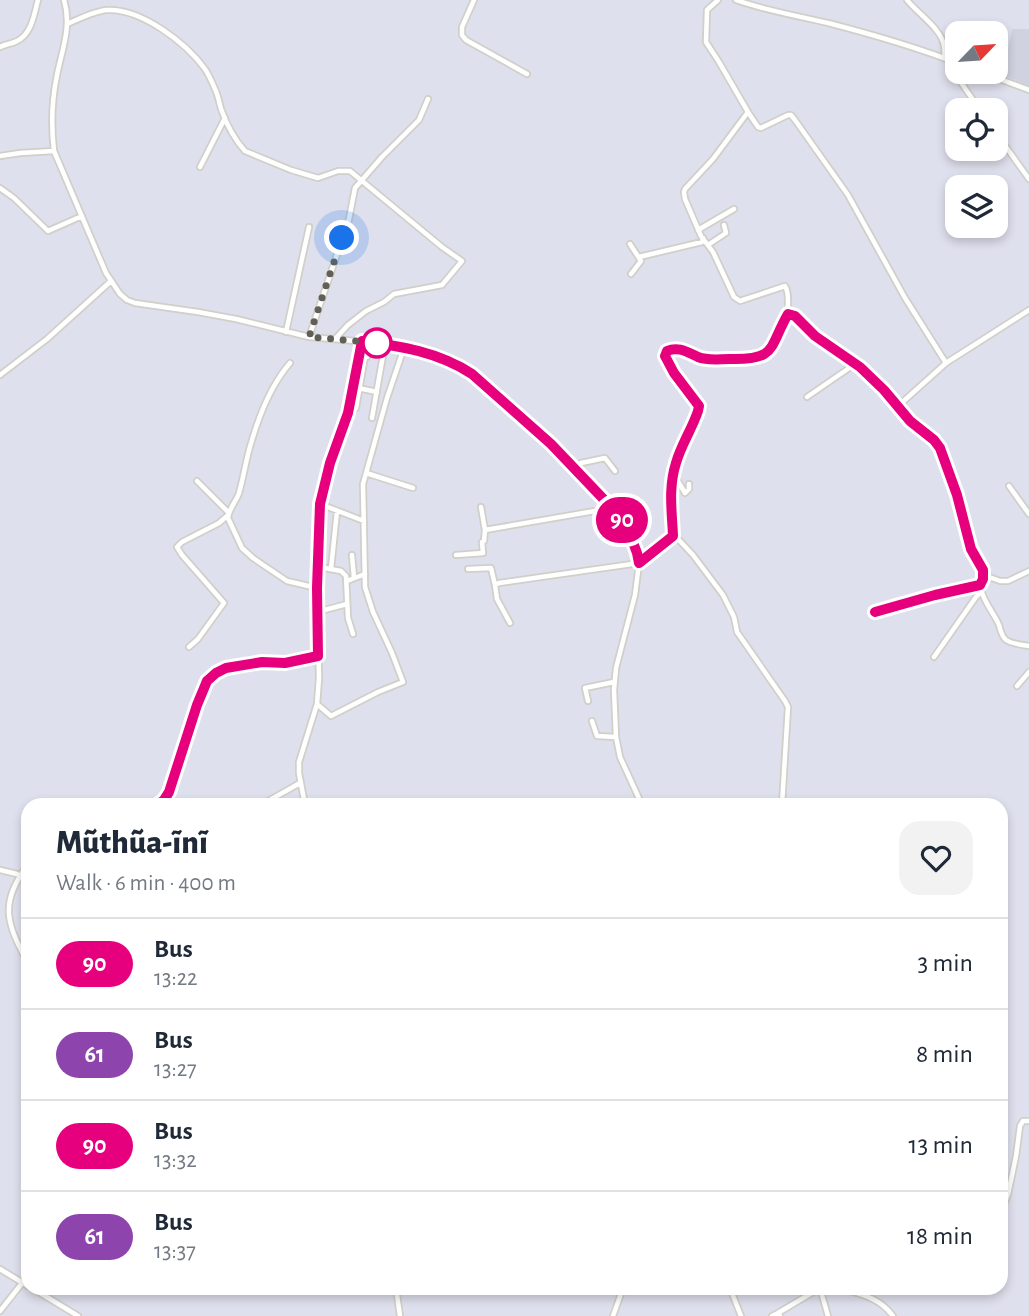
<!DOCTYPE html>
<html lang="en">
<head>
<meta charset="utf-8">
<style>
  :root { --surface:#fff; --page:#f2f2f3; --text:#1f2937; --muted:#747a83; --line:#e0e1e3 }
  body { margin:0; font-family:"Alegreya Sans",sans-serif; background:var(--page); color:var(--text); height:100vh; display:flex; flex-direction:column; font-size:26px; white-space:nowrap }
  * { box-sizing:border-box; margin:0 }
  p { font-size:23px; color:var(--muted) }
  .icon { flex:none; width:38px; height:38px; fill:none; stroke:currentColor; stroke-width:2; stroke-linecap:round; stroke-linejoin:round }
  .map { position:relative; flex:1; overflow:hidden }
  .details { position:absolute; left:21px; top:798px; width:987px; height:497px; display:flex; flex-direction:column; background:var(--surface); border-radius:21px; box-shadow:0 4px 10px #0003 }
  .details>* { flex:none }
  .badge { padding:0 14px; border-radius:23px; font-size:24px; line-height:46px }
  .needle { width:46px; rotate:65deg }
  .buttons { position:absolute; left:945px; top:21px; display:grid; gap:14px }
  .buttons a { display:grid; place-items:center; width:63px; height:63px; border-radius:14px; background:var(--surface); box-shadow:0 4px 10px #0003; font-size:35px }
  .you { position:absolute; width:35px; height:35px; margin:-18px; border:5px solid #fff; border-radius:50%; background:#1a73e8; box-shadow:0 0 0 10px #1a73e833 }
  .map>.badge { position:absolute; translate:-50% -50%; box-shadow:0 0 0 4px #fff }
  .round { display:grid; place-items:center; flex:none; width:74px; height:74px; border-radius:21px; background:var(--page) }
  .headline { display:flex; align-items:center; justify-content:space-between; height:119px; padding:0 35px }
  h1 { font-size:33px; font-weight:800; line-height:52px }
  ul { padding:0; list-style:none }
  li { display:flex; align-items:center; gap:21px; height:91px; padding:0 35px; border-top:2px solid var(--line) }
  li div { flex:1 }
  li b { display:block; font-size:26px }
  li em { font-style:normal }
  li .badge { min-width:77px; font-weight:700; text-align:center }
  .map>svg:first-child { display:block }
  .education { fill:#d0d2df }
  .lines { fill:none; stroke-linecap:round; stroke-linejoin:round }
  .minor-casing { stroke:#d0cfc8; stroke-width:8 }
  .minor { stroke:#fff; stroke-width:4.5 }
  .line-casing { stroke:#fff; stroke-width:16 }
  .line { stroke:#e6007e; stroke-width:10 }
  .walk { stroke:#625f58; stroke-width:7; stroke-dasharray:0 12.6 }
  .stop-dot { fill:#fff; stroke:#e6007e; stroke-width:3.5 }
</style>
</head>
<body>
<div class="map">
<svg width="1029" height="1316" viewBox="0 0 1029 1316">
  <rect width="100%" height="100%" fill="#dfe0ed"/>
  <!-- education -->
  <path class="education" d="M1012 29H1029V86L1003 75Z"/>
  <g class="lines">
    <defs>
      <path id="minor" d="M64 0C72 26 62 50 57 75 52 99 51 126 54 151L106 273 120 294 127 300 135 303 198 312 236 319 309 337 379 343 441 356 458 364 492 390 551 444 613 508 628 529 637 553 639 563 635 595 616 668 614 690 616 737 620 757 642 805
        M474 0 462 27V35L466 40 527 74
        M718 0 707 10 706 42 719 62 748 112 713 159 685 189 684 192 685 199 701 236 713 252 734 297 740 301 785 286C790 293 787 306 788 314
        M736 0C767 11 799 16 832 24 874 35 916 47 957 63
        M907 0C917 13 942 29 944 46 945 49 944 53 945 57
        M67 24C79 19 94 11 107 10 141 8 186 43 205 69 209 75 212 82 215 89 218 95 219 102 221 109 226 123 235 140 245 151L291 170 318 178 338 171H350L442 247 462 261 442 285 394 294 384 302 366 311 348 325 335 339
        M0 47C5 44 12 44 17 41 32 34 34 14 38 0
        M951 60V68L980 110
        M981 72 1029 90
        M748 112 758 127 761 128 788 115H791L795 120 848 195 905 298 946 363
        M996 133 1029 179
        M0 156 20 153 54 151
        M200 167 225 118
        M0 188 14 198 48 231 82 216
        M698 230 734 209
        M630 244 641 261 631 274
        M708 245 726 233 724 225
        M639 257 702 242 703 238
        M286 332 309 227
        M309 337 349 219 355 188 382 157 419 120 428 99
        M365 357H367L368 342
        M290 363C271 385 260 413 252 440 246 458 244 476 239 493 236 502 229 508 228 518L242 548 253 558 287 581 317 588
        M0 375 47 339 111 281
        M358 388 377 392
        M807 397 855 364
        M349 407 356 408 365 356
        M897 407 946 363 1029 310
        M372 418 385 344
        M573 468 581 463 605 458 615 471
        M366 473 413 488
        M673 473 685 493 689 489V484
        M197 481 228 512
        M1009 486 1029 514
        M320 504 364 521
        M485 530 612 508
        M673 536 679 540 693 555 723 595 734 617 737 632 785 701 788 707 782 805
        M352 555 354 578
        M456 555 483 553 482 542 484 541 485 530 481 507
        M319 567 341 571 346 576 348 618 353 634
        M331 569 337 511
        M468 569 491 568 495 585
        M983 571C983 577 980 583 981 588 982 600 994 613 999 625 1000 629 1002 637 1006 640 1012 644 1023 645 1029 646
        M347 581 365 574
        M317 612 347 604
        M875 612 935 595 980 585
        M510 623 497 599 495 585 499 583 639 563 673 536C672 512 668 488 676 463 682 444 697 426 699 406L674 373 665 357 667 351 672 349 682 350 707 360 756 359 765 355 772 346 788 314 795 316 815 336 860 367 884 390 910 421 934 440 940 448 957 495 971 549 983 570 989 577 1000 581H1008L1029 571
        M189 647 198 639 224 603 182 555 177 547 182 542 219 523 227 516
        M934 657 976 597 981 592
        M1017 686 1029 672
        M588 701 585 688 614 682
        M317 704 331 716 378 692 403 682 392 653 373 612 365 587 363 484 387 398 404 348
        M592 721 597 736 616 737
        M157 805 164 800 169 792 201 693C218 659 252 665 285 663 296 662 307 658 318 656
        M261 805 300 783
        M305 805 299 773V762L317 704 319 678 317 588 320 504 330 463 348 413 362 341
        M623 805 641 803
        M28 864C0 903 5 921 28 963
        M0 870 17 874
        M1001 1212 1008 1194 1016 1156 1020 1126 1023 1121H1029
        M0 1269 28 1286
        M32 1288 78 1316
        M396 1288 400 1316
        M730 1288 741 1316
        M820 1288 828 1316
        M839 1288C860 1294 879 1297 893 1316
        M0 1311 23 1282
        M778 1313 820 1288
        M613 1316 623 1288
        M772 1316 778 1313 780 1316"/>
    </defs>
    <!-- minor casing -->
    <use href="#minor" class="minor-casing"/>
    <!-- minor -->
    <use href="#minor" class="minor"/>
  </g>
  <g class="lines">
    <defs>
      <path id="line" d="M157 805 164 800 169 792 197 705 207 681 216 673 226 668 262 662 285 663 318 656 317 588 320 504 330 463 348 413 362 341C400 346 439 352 472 374L551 444 612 508 628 529 637 553 639 563 673 536C672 512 668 488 676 463 681 445 692 429 698 411L699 406 674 373 665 356 667 351C678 346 687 352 698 357 708 361 719 359 730 359 777 360 768 349 788 314L795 316 815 336 860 367 884 390 910 421 934 440 940 448 957 495 971 549 983 570V579L980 585 935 595 875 612"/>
    </defs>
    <!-- line casing -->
    <use href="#line" class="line-casing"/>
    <!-- line -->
    <use href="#line" class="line"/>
    <!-- walk -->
    <path class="walk" d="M342 238 309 337 379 343H377"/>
  </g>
  <!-- markers -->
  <circle class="stop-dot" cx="377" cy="343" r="14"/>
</svg>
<div class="buttons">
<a><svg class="needle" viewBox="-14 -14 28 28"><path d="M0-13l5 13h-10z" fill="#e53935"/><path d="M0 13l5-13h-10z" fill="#747a83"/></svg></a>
<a><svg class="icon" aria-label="locate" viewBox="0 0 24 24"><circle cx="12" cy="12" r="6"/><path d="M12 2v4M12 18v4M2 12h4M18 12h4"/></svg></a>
<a><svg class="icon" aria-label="layers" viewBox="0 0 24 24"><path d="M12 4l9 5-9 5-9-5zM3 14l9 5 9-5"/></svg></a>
</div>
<div class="you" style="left:342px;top:238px"></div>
<b class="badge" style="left:622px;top:520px;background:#e6007e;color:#fff">90</b>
<section class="details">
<div class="headline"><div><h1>Mũthũa-ĩnĩ</h1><p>Walk · 6 min · 400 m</p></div><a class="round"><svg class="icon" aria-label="heart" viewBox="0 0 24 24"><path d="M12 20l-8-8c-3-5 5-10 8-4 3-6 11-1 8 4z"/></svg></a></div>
<ul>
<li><span class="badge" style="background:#e6007e;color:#fff">90</span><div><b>Bus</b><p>13:22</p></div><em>3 min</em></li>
<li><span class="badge" style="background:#8e44ad;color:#fff">61</span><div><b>Bus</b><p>13:27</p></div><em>8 min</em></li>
<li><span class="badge" style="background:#e6007e;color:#fff">90</span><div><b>Bus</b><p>13:32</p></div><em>13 min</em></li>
<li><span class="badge" style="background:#8e44ad;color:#fff">61</span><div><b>Bus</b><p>13:37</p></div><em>18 min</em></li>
</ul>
</section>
</div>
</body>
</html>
